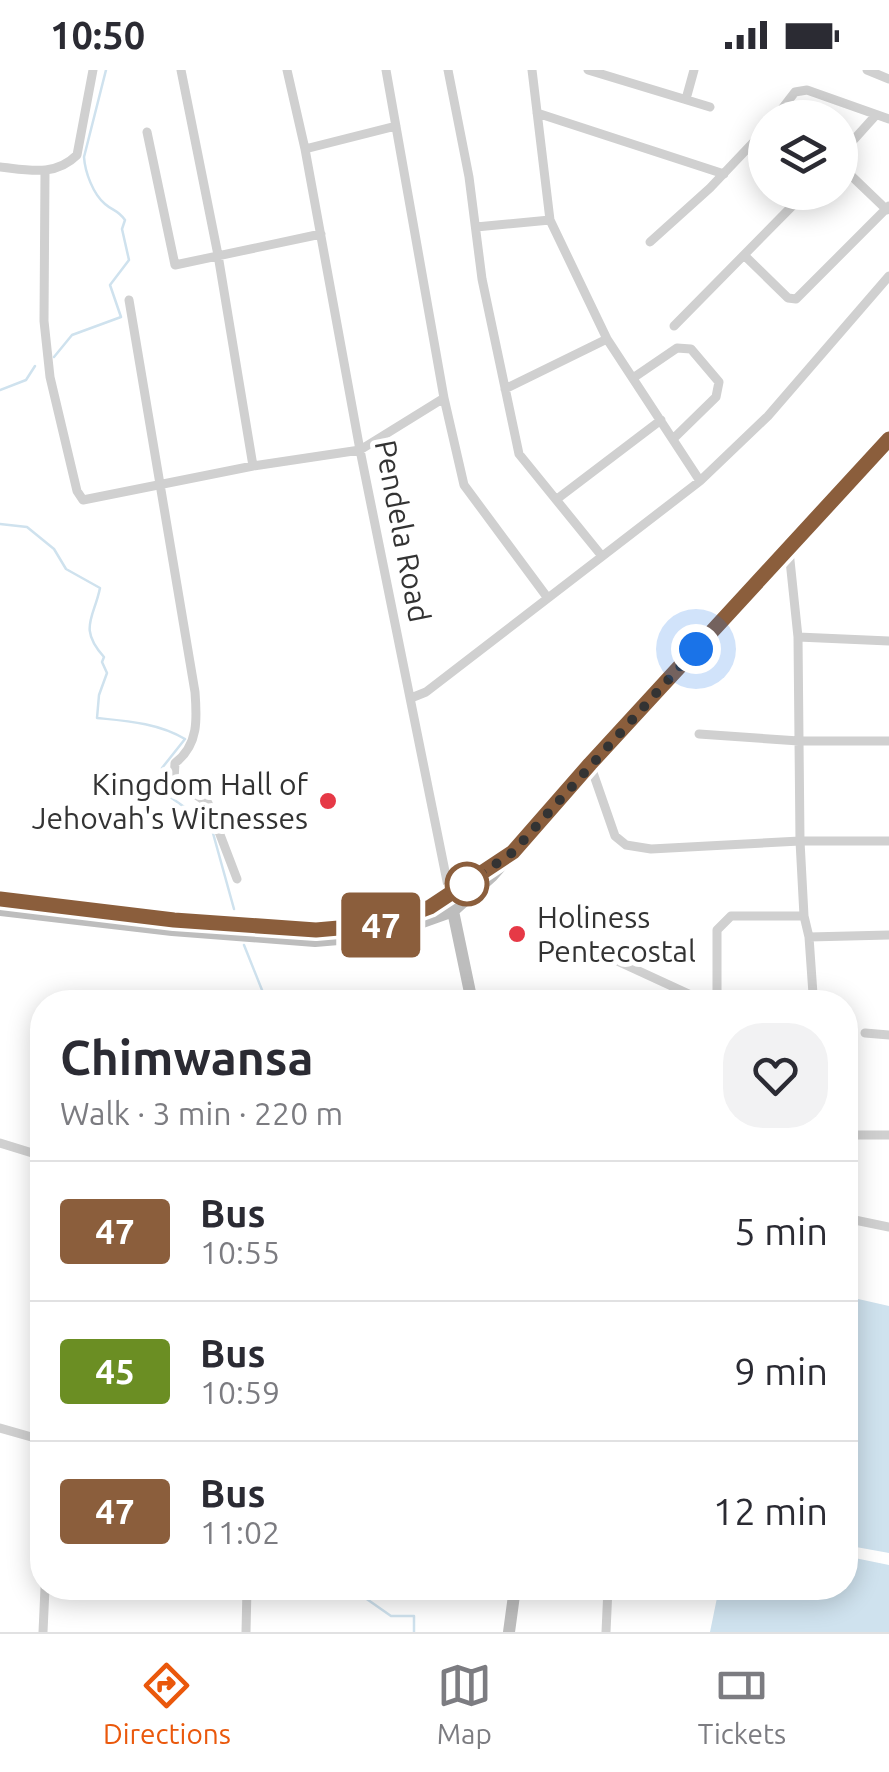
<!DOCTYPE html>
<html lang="en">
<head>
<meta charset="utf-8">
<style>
  :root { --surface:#fff; --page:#f2f2f3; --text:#2b2b33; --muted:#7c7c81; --line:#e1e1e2; --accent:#ea580c }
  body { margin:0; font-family:Ubuntu,sans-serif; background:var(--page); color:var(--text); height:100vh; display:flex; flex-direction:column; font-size:38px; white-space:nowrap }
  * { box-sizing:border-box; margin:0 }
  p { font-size:32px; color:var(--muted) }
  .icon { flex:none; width:55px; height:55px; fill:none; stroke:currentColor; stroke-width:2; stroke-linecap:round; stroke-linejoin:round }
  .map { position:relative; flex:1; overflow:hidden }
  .drawer { position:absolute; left:30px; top:920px; width:828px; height:610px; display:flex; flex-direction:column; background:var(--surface); border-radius:40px; box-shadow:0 5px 25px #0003 }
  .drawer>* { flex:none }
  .badge { padding:0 20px; border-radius:8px; font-size:35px; line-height:65px }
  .buttons { position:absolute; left:748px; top:30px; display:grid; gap:20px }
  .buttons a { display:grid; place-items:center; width:110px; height:110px; border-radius:50%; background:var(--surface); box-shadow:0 5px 25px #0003; font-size:50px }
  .you { position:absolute; width:50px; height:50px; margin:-25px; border:8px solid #fff; border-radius:50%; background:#1a73e8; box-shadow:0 0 0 15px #1a73e833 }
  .map>.badge { position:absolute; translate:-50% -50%; box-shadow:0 0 0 5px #fff }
  .round { display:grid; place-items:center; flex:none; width:105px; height:105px; border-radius:40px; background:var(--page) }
  .summary { display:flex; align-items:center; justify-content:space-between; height:170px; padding:0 30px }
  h1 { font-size:48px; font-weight:700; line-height:75px }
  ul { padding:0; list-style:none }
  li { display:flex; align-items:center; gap:30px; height:140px; padding:0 30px; border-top:2px solid var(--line) }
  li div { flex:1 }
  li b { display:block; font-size:38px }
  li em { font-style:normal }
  li .badge { min-width:110px; font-weight:700; text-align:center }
  .status { display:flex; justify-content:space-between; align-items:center; height:70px; padding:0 50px; background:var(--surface); direction:ltr }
  .status svg { height:28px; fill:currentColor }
  .menu { display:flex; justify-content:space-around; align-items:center; height:140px; border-top:2px solid var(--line); background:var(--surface); font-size:28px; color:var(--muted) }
  .menu a { display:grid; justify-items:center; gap:5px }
  .menu .on { color:var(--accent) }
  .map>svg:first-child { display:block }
  .water { fill:#cfe2ee }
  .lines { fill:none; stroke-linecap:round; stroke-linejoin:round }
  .stream { stroke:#cfe2ee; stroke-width:2.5 }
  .street { stroke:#d0d0d0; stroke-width:9 }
  .secondary { stroke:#bdbdbd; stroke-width:12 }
  .line-casing { stroke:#fff; stroke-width:22 }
  .line { stroke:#8b5e3c; stroke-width:15 }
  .walk { stroke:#333; stroke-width:10; stroke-dasharray:0 18 }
  .poi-dot { fill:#e63946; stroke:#fff; stroke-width:4 }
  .stop-dot { fill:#fff; stroke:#8b5e3c; stroke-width:5 }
  .labels { text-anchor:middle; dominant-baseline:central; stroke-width:10; stroke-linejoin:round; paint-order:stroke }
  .street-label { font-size:30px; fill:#333; stroke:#fff }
  .poi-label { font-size:30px; fill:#333; stroke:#fff; text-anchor:end }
</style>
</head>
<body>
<div class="status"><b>10:50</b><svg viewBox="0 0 49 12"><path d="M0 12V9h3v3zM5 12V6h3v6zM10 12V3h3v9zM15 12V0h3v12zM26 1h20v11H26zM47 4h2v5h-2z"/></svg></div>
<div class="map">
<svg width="889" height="1562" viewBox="0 0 889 1562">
  <rect width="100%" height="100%" fill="#fff"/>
  <!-- water -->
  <path class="water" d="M845 1226 889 1236V1483L845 1475Z
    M845 1486 889 1495V1562H710L719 1518H845Z"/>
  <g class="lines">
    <!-- stream -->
    <path class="stream" d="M54 287 72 265 121 247 110 215 129 190 122 159 125 150C118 140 113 141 105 134 93 124 85 102 84 87L106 0
      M0 320 26 310 35 296
      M0 454 27 457 54 479 66 499 100 518C94 548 78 558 104 587L102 592 107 603 99 625 97 648C127 651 158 653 185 669L162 698 166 724 211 756 234 839
      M244 875 264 925 272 932
      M351 1518 391 1546H414V1562"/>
    <!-- street -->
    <path class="street" d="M181 0 218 185 253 396
      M287 0 305 79 360 380 453 841
      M448 0 469 107 482 209 519 384 601 485
      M532 0 550 150 607 269 700 411
      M588 0 710 37
      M867 0 889 9
      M686 29 694 0
      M537 43 724 104
      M775 48 795 22 807 20 889 49
      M147 62 175 195 321 164
      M305 79 396 56
      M840 85 876 45
      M840 95 887 140
      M0 97C28 100 55 107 77 85L93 0
      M45 102 44 251 50 307 77 421 83 430 253 396 360 380 444 328 386 0
      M476 157 550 150
      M650 172 710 118 765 60
      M745 186 788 228 796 229 889 136
      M129 230 195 622C197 648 199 675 175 693L174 710 208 733 237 809
      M674 256 806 122
      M633 308 677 278 691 279 719 312 716 327 673 369
      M505 319 607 269
      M444 328 464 415 547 527
      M557 429 661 350
      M798 567 889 571
      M411 628 426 622 700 411 768 346 889 206
      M699 664 799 671H889
      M590 694 615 766 626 775 651 779 800 771H889
      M804 846 809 867 889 865
      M615 890 704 931
      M717 930V860L731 846H804L800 771 798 567 789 481
      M703 932 813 924 809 867
      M865 963 889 965
      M845 1065H889
      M0 1073 42 1086
      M845 1148 889 1157
      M0 1358 42 1370
      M43 1562 45 1518
      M246 1562 247 1518
      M606 1562 608 1518"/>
    <!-- secondary -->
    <path class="secondary" d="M0 829C86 839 172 850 259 856 301 859 347 865 388 853 429 840 460 818 495 795
      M0 840 172 860 315 871 386 865 453 841 492 806 590 694 889 369
      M453 841 472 932
      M509 1562 515 1518"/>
  </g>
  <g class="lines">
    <defs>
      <path id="line" d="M0 829 174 850 316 860 384 854 430 837 513 782 590 694 889 369"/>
    </defs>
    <!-- line casing -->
    <use href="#line" class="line-casing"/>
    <!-- line -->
    <use href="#line" class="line"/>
    <!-- walk -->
    <path class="walk" d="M467 814 513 782 696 579"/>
  </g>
  <!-- markers -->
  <g class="poi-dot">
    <circle cx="328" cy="731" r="10"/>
    <circle cx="517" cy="864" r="10"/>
  </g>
  <circle class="stop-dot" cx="467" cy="814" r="20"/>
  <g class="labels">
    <!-- street labels -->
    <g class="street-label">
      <text transform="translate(403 461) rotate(79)">Pendela Road</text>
    </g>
    <!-- poi labels -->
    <g class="poi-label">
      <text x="308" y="714">Kingdom Hall of<tspan x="308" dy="34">Jehovah's Witnesses</tspan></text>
      <text x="537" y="847" text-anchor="start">Holiness<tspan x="537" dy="34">Pentecostal</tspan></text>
    </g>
  </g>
</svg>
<div class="buttons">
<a><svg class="icon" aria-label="layers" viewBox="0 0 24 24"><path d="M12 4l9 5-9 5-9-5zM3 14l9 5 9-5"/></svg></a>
</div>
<div class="you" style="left:696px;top:579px"></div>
<b class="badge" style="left:381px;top:855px;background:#8b5e3c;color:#fff">47</b>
<section class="drawer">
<div class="summary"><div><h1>Chimwansa</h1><p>Walk · 3 min · 220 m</p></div><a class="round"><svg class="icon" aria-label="heart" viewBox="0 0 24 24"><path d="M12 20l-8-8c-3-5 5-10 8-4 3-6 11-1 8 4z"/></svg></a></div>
<ul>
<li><span class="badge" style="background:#8b5e3c;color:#fff">47</span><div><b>Bus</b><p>10:55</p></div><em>5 min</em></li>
<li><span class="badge" style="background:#6b8e23;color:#fff">45</span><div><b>Bus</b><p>10:59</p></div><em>9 min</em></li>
<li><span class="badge" style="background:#8b5e3c;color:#fff">47</span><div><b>Bus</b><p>11:02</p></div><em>12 min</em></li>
</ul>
</section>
</div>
<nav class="menu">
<a class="on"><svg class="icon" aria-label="directions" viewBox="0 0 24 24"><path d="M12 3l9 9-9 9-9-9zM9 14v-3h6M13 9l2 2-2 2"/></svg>Directions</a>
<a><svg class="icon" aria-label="map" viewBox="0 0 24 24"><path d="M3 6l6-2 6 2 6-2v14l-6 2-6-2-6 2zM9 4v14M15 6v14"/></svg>Map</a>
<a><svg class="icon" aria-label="tickets" viewBox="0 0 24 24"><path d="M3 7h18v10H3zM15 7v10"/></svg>Tickets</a>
</nav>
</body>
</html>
